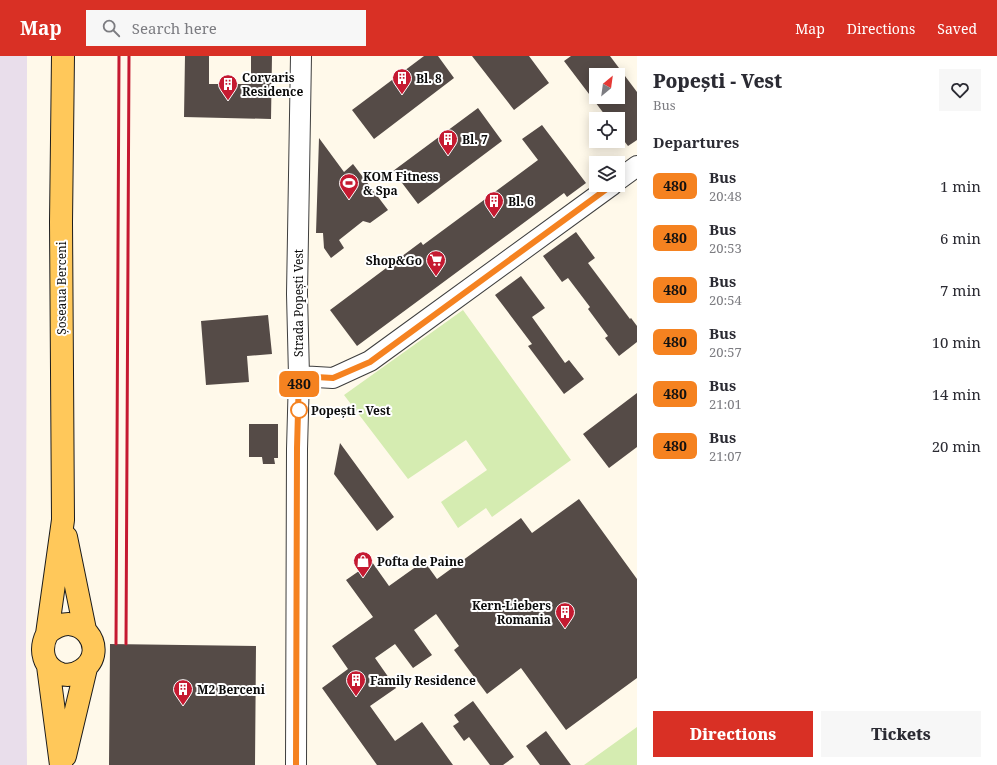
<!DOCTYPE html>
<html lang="en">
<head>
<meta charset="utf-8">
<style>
  :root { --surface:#fff; --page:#f7f7f7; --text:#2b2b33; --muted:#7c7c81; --accent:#d93025 }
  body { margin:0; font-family:"Noto Serif",serif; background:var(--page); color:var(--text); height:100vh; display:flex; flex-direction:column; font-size:15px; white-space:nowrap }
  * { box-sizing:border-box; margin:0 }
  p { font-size:13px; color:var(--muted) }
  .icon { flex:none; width:22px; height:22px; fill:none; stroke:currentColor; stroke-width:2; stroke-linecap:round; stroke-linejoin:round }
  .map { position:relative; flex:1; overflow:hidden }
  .side { display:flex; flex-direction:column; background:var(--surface); width:360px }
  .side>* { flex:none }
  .badge { padding:0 8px; border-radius:6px; font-size:14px; line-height:26px }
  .needle { width:26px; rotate:29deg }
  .controls { position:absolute; left:589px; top:12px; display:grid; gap:8px }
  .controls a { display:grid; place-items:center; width:36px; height:36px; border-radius:0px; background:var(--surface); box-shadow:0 2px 10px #0003; font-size:20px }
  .map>.badge { position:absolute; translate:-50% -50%; box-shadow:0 0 0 2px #fff }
  h2 { padding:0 16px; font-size:15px; line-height:36px }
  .round { display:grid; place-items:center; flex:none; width:42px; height:42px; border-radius:0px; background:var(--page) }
  .headline { display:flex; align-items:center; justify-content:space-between; height:68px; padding:0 16px }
  h1 { font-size:19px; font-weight:800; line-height:30px }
  .cta { display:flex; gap:8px; margin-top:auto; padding:8px 16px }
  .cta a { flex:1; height:46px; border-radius:0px; background:var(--accent); color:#fff; font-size:16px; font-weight:800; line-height:46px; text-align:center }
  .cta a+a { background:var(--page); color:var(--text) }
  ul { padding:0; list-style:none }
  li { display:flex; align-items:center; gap:12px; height:52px; padding:0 16px }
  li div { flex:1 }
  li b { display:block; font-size:15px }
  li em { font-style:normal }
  li .badge { min-width:44px; font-weight:700; text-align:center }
  header { display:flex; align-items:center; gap:24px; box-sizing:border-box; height:56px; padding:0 20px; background:var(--accent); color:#fff }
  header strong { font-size:19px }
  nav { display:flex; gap:22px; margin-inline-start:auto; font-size:14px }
  .search { width:280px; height:36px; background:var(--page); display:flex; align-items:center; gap:10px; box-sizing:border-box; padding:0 14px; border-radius:0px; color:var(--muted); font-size:15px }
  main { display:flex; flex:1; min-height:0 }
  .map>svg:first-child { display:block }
  .industrial { fill:#e9deeb }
  .green { fill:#d5ecb1 }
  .building { fill:#554b47; fill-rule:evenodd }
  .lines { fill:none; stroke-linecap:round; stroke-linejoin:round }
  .minor-casing { stroke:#3e3e3e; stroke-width:22 }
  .major-casing { stroke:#1c1c1c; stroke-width:24 }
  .minor { stroke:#fff; stroke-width:20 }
  .major { stroke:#ffc85a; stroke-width:22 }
  .rail { stroke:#c51a31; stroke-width:3 }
  .line-casing { stroke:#fff; stroke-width:9 }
  .line { stroke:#f58220; stroke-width:6 }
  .stop-dot { fill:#fff; stroke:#f58220; stroke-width:2 }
  .labels { text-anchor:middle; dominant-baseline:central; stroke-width:4; stroke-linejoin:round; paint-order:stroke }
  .poi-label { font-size:12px; font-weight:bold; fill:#0b0b0b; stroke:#fff; text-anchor:start }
  .street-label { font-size:12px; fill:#0b0b0b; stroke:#fff }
  .stop-label { font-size:12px; font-weight:bold; fill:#0b0b0b; stroke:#fff; text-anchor:start }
</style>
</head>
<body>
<header>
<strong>Map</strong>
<div class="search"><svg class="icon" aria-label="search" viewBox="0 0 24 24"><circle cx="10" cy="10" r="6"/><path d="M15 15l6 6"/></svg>Search here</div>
<nav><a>Map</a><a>Directions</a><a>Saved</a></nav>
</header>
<main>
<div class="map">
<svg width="637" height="709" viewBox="0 0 637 709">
  <rect width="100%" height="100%" fill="#fff9ea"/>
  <!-- industrial -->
  <path class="industrial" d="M0 0H27L26 605 27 709H0Z"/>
  <!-- green -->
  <path class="green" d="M463 254 571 404 492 461 486 452 458 472 441 446 487 414 466 384 408 423 344 339Z
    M637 671V709H584Z"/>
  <!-- building -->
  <path class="building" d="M185 0H209V28H251V0H272L271 63 184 61Z
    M424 0H438L454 22 374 83 352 54Z
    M472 0H529L549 27 514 54Z
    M571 0H610L637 36V84L628 90 618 77V63H608L564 5ZM596 19H618V41H596Z
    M478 52 502 85 418 148 393 115Z
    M542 69 586 127 567 141 564 137 357 290 330 254 421 186 423 189 538 104 522 83Z
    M319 82 344 116 353 108 388 154 370 167 363 165 339 184 344 192 331 202 324 192 323 177H316Z
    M576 176 595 202 588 207 630 263 631 262 637 270V286L619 300 605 282 608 280 588 253 590 251 568 222 562 226 543 200Z
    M521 220 545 252 532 261 565 307 569 304 584 323 564 338 528 290 532 288 495 239Z
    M268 259 272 298 247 300 249 326 206 329 201 265Z
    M637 337V391L609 412 583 378Z
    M249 368H278V402H274L275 408H263L262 401H249Z
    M340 387 394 461 377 475 334 418Z
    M579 443 637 523V622L566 674 521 612 487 638 454 594 459 590 436 558 414 574 432 599 413 612 395 588 375 602 396 632 370 650 395 685 422 666 453 709H377L322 632 348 613 332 590 373 561 346 524 372 506 389 530 424 505 437 523 521 462 532 477Z
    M110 588 256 590 255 709H109Z
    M473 645 514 701 503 709H490L469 681 464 685 453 670 459 666 454 659Z
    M546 675 571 709H540L526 690Z"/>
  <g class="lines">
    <defs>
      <path id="minor" d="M618 124 637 110
        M299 320 333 322 370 305 612 129
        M296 709 297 393 299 320 297 238 301 0"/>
      <path id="major" d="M66 481 85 574
        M47 578C78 548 112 594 82 614 76 618 68 620 61 618 43 612 39 594 47 578L63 464 61 166 63 0
        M48 610 61 709
        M65 700 86 612"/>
    </defs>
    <!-- minor casing -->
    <use href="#minor" class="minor-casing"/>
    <!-- major casing -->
    <use href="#major" class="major-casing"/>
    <!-- minor -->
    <use href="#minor" class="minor"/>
    <!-- major -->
    <use href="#major" class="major"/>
    <!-- rail -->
    <path class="rail" d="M116 588 119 0
      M126 588 129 0"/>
  </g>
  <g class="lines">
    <defs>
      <path id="line" d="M296 709 297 392 299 320 333 322 370 306 612 129"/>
    </defs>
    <!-- line casing -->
    <use href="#line" class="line-casing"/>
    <!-- line -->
    <use href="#line" class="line"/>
  </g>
  <!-- icons -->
  <defs>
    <symbol id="building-pin" viewBox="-11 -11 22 30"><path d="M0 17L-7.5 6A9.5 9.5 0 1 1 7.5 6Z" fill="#c51a31" stroke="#fff"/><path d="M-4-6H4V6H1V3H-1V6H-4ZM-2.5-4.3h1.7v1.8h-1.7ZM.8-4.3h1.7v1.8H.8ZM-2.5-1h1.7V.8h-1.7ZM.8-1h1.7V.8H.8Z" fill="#fff"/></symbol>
    <symbol id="stadium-pin" viewBox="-11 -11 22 30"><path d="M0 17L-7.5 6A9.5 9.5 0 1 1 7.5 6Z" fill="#c51a31" stroke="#fff"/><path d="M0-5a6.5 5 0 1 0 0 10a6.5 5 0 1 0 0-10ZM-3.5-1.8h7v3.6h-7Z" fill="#fff"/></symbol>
    <symbol id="supermarket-pin" viewBox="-11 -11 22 30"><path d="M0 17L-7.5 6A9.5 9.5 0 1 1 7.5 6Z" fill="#c51a31" stroke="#fff"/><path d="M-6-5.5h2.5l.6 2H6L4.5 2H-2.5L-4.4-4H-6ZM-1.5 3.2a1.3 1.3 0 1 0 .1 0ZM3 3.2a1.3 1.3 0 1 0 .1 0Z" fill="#fff"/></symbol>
    <symbol id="shop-pin" viewBox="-11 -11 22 30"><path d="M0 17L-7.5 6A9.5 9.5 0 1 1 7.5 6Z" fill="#c51a31" stroke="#fff"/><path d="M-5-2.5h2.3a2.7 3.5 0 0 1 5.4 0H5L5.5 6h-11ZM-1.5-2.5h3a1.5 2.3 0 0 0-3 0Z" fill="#fff"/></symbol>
  </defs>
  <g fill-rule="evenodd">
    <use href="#building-pin" x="391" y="11" width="22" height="30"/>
    <use href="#building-pin" x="217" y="17" width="22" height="30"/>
    <use href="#building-pin" x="437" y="72" width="22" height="30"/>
    <use href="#stadium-pin" x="338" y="116" width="22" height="30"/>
    <use href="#building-pin" x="483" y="134" width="22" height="30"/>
    <use href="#supermarket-pin" x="425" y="193" width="22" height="30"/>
    <use href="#shop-pin" x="352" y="494" width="22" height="30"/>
    <use href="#building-pin" x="554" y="545" width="22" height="30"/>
    <use href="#building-pin" x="345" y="613" width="22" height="30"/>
    <use href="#building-pin" x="172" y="622" width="22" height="30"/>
  </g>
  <!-- markers -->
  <circle class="stop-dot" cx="299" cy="354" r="8"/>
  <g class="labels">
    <!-- poi labels -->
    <g class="poi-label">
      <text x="242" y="21">Corvaris<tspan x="242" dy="14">Residence</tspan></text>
      <text x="416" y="22">Bl. 8</text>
      <text x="462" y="83">Bl. 7</text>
      <text x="363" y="120">KOM Fitness<tspan x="363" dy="14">&amp; Spa</tspan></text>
      <text x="508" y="145">Bl. 6</text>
      <text x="422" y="204" text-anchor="end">Shop&amp;Go</text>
      <text x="377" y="505">Pofta de Paine</text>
      <text x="551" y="549" text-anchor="end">Kern-Liebers<tspan x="551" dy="14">Romania</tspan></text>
      <text x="370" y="624">Family Residence</text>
      <text x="197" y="633">M2 Berceni</text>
    </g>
    <!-- street labels -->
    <g class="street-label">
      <text transform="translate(61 232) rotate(-90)">Șoseaua Berceni</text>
      <text transform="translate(298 247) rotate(-90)">Strada Popești Vest</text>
    </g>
    <!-- stop labels -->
    <g class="stop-label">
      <text x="311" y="354">Popești - Vest</text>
    </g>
  </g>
</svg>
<div class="controls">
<a><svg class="needle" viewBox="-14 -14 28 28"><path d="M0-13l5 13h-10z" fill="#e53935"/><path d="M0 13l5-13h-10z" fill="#7c7c81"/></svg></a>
<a><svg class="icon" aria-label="locate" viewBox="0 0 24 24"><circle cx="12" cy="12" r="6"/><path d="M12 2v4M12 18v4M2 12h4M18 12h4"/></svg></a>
<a><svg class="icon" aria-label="layers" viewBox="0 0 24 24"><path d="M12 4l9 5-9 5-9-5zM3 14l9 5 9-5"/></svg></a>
</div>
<b class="badge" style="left:299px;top:328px;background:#f58220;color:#111">480</b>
</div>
<section class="side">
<div class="headline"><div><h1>Popești - Vest</h1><p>Bus</p></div><a class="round"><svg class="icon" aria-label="heart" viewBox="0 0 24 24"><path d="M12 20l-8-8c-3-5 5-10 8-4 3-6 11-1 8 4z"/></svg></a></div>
<h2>Departures</h2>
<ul>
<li><span class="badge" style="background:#f58220;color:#111">480</span><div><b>Bus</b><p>20:48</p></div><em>1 min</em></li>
<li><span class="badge" style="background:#f58220;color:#111">480</span><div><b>Bus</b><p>20:53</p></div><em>6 min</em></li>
<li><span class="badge" style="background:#f58220;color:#111">480</span><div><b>Bus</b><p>20:54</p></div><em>7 min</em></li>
<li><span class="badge" style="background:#f58220;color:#111">480</span><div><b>Bus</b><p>20:57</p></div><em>10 min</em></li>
<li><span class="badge" style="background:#f58220;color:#111">480</span><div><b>Bus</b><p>21:01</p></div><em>14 min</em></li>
<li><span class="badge" style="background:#f58220;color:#111">480</span><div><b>Bus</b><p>21:07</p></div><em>20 min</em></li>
</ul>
<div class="cta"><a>Directions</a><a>Tickets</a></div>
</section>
</main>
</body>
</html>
